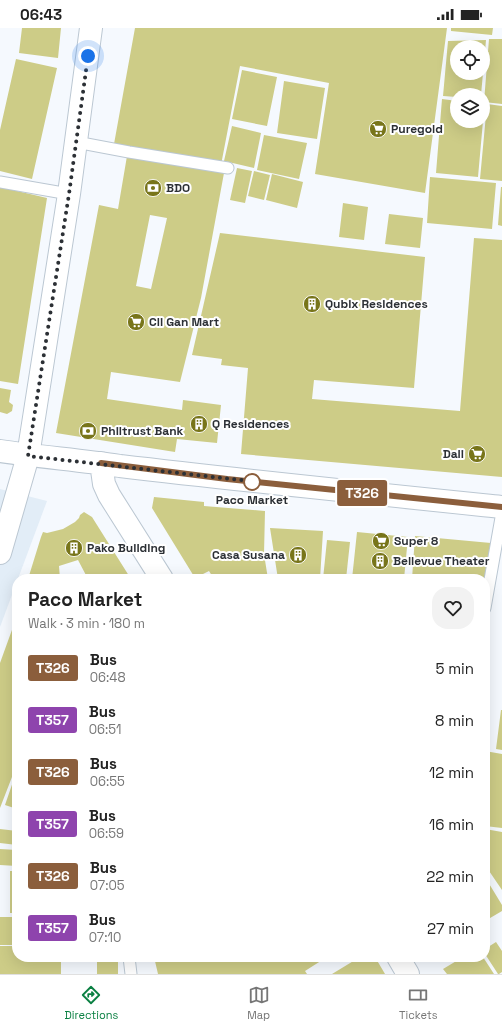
<!DOCTYPE html>
<html lang="en">
<head>
<meta charset="utf-8">
<style>
  :root { --surface:#fff; --page:#f2f2f2; --text:#222; --muted:#767676; --line:#e0e0e0; --accent:#0b8043 }
  body { margin:0; font-family:"Space Grotesk",sans-serif; background:var(--page); color:var(--text); height:100vh; display:flex; flex-direction:column; font-size:15px; white-space:nowrap }
  * { box-sizing:border-box; margin:0 }
  p { font-size:13px; color:var(--muted) }
  .icon { flex:none; width:22px; height:22px; fill:none; stroke:currentColor; stroke-width:2; stroke-linecap:round; stroke-linejoin:round }
  .map { position:relative; flex:1; overflow:hidden }
  .details { position:absolute; left:12px; top:546px; width:478px; height:388px; display:flex; flex-direction:column; background:var(--surface); border-radius:16px; box-shadow:0 4px 16px #0002 }
  .details>* { flex:none }
  .badge { padding:0 8px; border-radius:3px; font-size:14px; line-height:26px }
  .controls { position:absolute; left:450px; top:12px; display:grid; gap:8px }
  .controls a { display:grid; place-items:center; width:40px; height:40px; border-radius:50%; background:var(--surface); box-shadow:0 4px 16px #0002; font-size:20px }
  .you { position:absolute; width:20px; height:20px; margin:-10px; border:3px solid #fff; border-radius:50%; background:#1a73e8; box-shadow:0 0 0 6px #1a73e833 }
  .map>.badge { position:absolute; translate:-50% -50%; box-shadow:0 0 0 2px #fff }
  .round { display:grid; place-items:center; flex:none; width:42px; height:42px; border-radius:16px; background:var(--page) }
  .summary { display:flex; align-items:center; justify-content:space-between; height:68px; padding:0 16px }
  h1 { font-size:19px; font-weight:700; line-height:30px }
  ul { padding:0; list-style:none }
  li { display:flex; align-items:center; gap:12px; height:52px; padding:0 16px }
  li div { flex:1 }
  li b { display:block; font-size:15px }
  li em { font-style:normal }
  li .badge { min-width:44px; font-weight:700; text-align:center }
  .status { display:flex; justify-content:space-between; align-items:center; height:28px; padding:0 20px; background:var(--surface); direction:ltr }
  .status svg { height:11px; fill:currentColor }
  .tabs { display:flex; justify-content:space-around; align-items:center; height:56px; border-top:1px solid var(--line); background:var(--surface); font-size:11px; color:var(--muted) }
  .tabs a { display:grid; justify-items:center; gap:2px }
  .tabs .current { color:var(--accent) }
  .map>svg:first-child { display:block }
  .built { fill:#e2edf7 }
  .building { fill:#cdcc87; fill-rule:evenodd }
  .lines { fill:none; stroke-linecap:round; stroke-linejoin:round }
  .lane-casing { stroke:#bbc7d2; stroke-width:13 }
  .street-casing { stroke:#bbc7d2; stroke-width:24 }
  .secondary-casing { stroke:#bbc7d2; stroke-width:24 }
  .lane { stroke:#fff; stroke-width:11 }
  .street { stroke:#fff; stroke-width:22 }
  .secondary { stroke:#fff; stroke-width:22 }
  .line-casing { stroke:#fff; stroke-width:9 }
  .line { stroke:#8b5e3c; stroke-width:6 }
  .walk { stroke:#2c3035; stroke-width:4; stroke-dasharray:0 7.2 }
  .stop-dot { fill:#fff; stroke:#8b5e3c; stroke-width:2 }
  .labels { text-anchor:middle; dominant-baseline:central; stroke-width:4; stroke-linejoin:round; paint-order:stroke }
  .poi-label { font-size:12px; font-weight:bold; fill:#2c3035; stroke:#fff; text-anchor:start }
  .stop-label { font-size:12px; font-weight:bold; fill:#2c3035; stroke:#fff }
</style>
</head>
<body>
<div class="status"><b>06:43</b><svg viewBox="0 0 49 12"><path d="M0 12V9h3v3zM5 12V6h3v6zM10 12V3h3v9zM15 12V0h3v12zM26 1h20v11H26zM47 4h2v5h-2z"/></svg></div>
<div class="map">
<svg width="502" height="946" viewBox="0 0 502 946">
  <rect width="100%" height="100%" fill="#f5f9fe"/>
  <!-- built -->
  <path class="built" d="M0 461 47 473 0 599Z"/>
  <!-- building -->
  <path class="building" d="M22 0H61L58 30 19 25Z
    M135 0H447L425 165 315 146 329 55 240 38 221 137 114 116Z
    M451 0H493L492 7 451 3Z
    M489 11H502V76L484 74Z
    M486 12 484 34H483V19H457V45H483L481 67H457V69L443 68 448 13Z
    M16 31 57 40 32 151 0 143V102Z
    M242 42 277 49 267 98 232 91Z
    M284 53 325 60 317 111 277 105Z
    M442 71 457 73V93H483L478 149 436 145Z
    M487 76 502 78V153L480 151Z
    M232 98 261 105 254 140 224 133Z
    M264 107 307 115 299 151 257 142Z
    M127 128 224 145 201 270 180 354 111 344 107 371 182 382 183 372 221 377 217 415 177 411 175 424 56 405 99 177 118 181ZM150 187 167 190 151 261 136 258Z
    M237 140 252 143 245 175 230 172Z
    M254 143 270 147 264 172 248 168Z
    M272 146 303 154 297 180 266 172Z
    M430 149 496 155 492 201 427 195Z
    M0 159 47 170 18 356 0 353Z
    M501 159H502V198L498 197Z
    M343 175 368 179 364 212 339 209Z
    M389 186 423 190 420 220 385 216Z
    M220 205 425 229 414 360 314 352 312 371 460 383 474 210 502 212V449L241 426 248 340 221 337 222 331 192 327Z
    M0 360 11 362 9 374 13 377 12 383 7 386 0 384Z
    M154 469 204 474V478L265 483 264 526 268 551H214L209 543 195 550 152 480Z
    M84 484 92 489 131 551H88L78 532 59 538 60 551H28L41 509 43 504 47 505 63 501 75 494 79 490 80 487Z
    M270 500 323 503 320 551H278Z
    M357 504 408 509 404 551H352Z
    M415 508 491 515 485 551H412Z
    M327 512 350 514 346 551H323Z
    M17 588V736L0 780V635Z
    M501 682H502V722L496 721Z
    M485 723 502 726V800L485 798Z
    M17 742V781L5 777Z
    M0 801 17 803V817L0 815Z
    M485 801 502 804V862L485 837Z
    M0 821 17 822V838L0 837Z
    M10 843H17V885H10Z
    M485 849 502 877V883L485 893Z
    M0 889H17V917H0Z
    M496 914 502 923V944L499 946H498L485 926V921Z
    M0 918H17V929H61V946H0Z
    M97 929H118V946H97Z
    M154 929H327L305 943 307 946H158Z
    M360 929H375L385 946H332Z
    M463 929H483L494 946H447L443 941Z"/>
  <g class="lines">
    <defs>
      <path id="lane" d="M76 114 129 124 228 140
        M0 154 69 166
        M485 580 502 484
        M129 929 131 946"/>
      <path id="street" d="M0 525 28 428"/>
      <path id="secondary" d="M0 423C40 429 80 432 120 438 247 453 375 466 502 479
        M28 428 69 166 91 0
        M101 435 104 456 109 467 162 551
        M398 929 408 946"/>
    </defs>
    <!-- lane casing -->
    <use href="#lane" class="lane-casing"/>
    <!-- street casing -->
    <use href="#street" class="street-casing"/>
    <!-- secondary casing -->
    <use href="#secondary" class="secondary-casing"/>
    <!-- lane -->
    <use href="#lane" class="lane"/>
    <!-- street -->
    <use href="#street" class="street"/>
    <!-- secondary -->
    <use href="#secondary" class="secondary"/>
  </g>
  <g class="lines">
    <defs>
      <path id="line" d="M101 435 227 451 502 479"/>
    </defs>
    <!-- line casing -->
    <use href="#line" class="line-casing"/>
    <!-- line -->
    <use href="#line" class="line"/>
    <!-- walk -->
    <path class="walk" d="M88 28 69 166 28 428 258 454H252"/>
  </g>
  <!-- icons -->
  <defs>
    <symbol id="supermarket-disc" viewBox="-11 -11 22 22"><circle r="9.5" fill="#78751a" stroke="#fff"/><path d="M-6-5.5h2.5l.6 2H6L4.5 2H-2.5L-4.4-4H-6ZM-1.5 3.2a1.3 1.3 0 1 0 .1 0ZM3 3.2a1.3 1.3 0 1 0 .1 0Z" fill="#fff"/></symbol>
    <symbol id="bank-disc" viewBox="-11 -11 22 22"><circle r="9.5" fill="#78751a" stroke="#fff"/><path d="M-6-4H6V4H-6ZM0-2.3a2.3 2.3 0 1 0 0 4.6a2.3 2.3 0 1 0 0-4.6Z" fill="#fff"/></symbol>
    <symbol id="building-disc" viewBox="-11 -11 22 22"><circle r="9.5" fill="#78751a" stroke="#fff"/><path d="M-4-6H4V6H1V3H-1V6H-4ZM-2.5-4.3h1.7v1.8h-1.7ZM.8-4.3h1.7v1.8H.8ZM-2.5-1h1.7V.8h-1.7ZM.8-1h1.7V.8H.8Z" fill="#fff"/></symbol>
  </defs>
  <g fill-rule="evenodd">
    <use href="#supermarket-disc" x="368" y="91" width="20" height="20"/>
    <use href="#bank-disc" x="143" y="150" width="20" height="20"/>
    <use href="#building-disc" x="302" y="266" width="20" height="20"/>
    <use href="#supermarket-disc" x="126" y="284" width="20" height="20"/>
    <use href="#building-disc" x="189" y="386" width="20" height="20"/>
    <use href="#bank-disc" x="78" y="393" width="20" height="20"/>
    <use href="#supermarket-disc" x="467" y="416" width="20" height="20"/>
    <use href="#supermarket-disc" x="371" y="503" width="20" height="20"/>
    <use href="#building-disc" x="64" y="510" width="20" height="20"/>
    <use href="#building-disc" x="288" y="517" width="20" height="20"/>
    <use href="#building-disc" x="370" y="523" width="20" height="20"/>
  </g>
  <!-- markers -->
  <circle class="stop-dot" cx="252" cy="454" r="8"/>
  <g class="labels">
    <!-- poi labels -->
    <g class="poi-label">
      <text x="391" y="101">Puregold</text>
      <text x="166" y="160">BDO</text>
      <text x="325" y="276">Qubix Residences</text>
      <text x="149" y="294">Cli Gan Mart</text>
      <text x="212" y="396">Q Residences</text>
      <text x="101" y="403">Philtrust Bank</text>
      <text x="464" y="426" text-anchor="end">Dali</text>
      <text x="394" y="513">Super 8</text>
      <text x="87" y="520">Pako Building</text>
      <text x="285" y="527" text-anchor="end">Casa Susana</text>
      <text x="393" y="533">Bellevue Theater</text>
    </g>
    <!-- stop labels -->
    <g class="stop-label">
      <text x="252" y="472">Paco Market</text>
    </g>
  </g>
</svg>
<div class="controls">
<a><svg class="icon" aria-label="locate" viewBox="0 0 24 24"><circle cx="12" cy="12" r="6"/><path d="M12 2v4M12 18v4M2 12h4M18 12h4"/></svg></a>
<a><svg class="icon" aria-label="layers" viewBox="0 0 24 24"><path d="M12 4l9 5-9 5-9-5zM3 14l9 5 9-5"/></svg></a>
</div>
<div class="you" style="left:88px;top:28px"></div>
<b class="badge" style="left:362px;top:465px;background:#8b5e3c;color:#fff">T326</b>
<section class="details">
<div class="summary"><div><h1>Paco Market</h1><p>Walk · 3 min · 180 m</p></div><a class="round"><svg class="icon" aria-label="heart" viewBox="0 0 24 24"><path d="M12 20l-8-8c-3-5 5-10 8-4 3-6 11-1 8 4z"/></svg></a></div>
<ul>
<li><span class="badge" style="background:#8b5e3c;color:#fff">T326</span><div><b>Bus</b><p>06:48</p></div><em>5 min</em></li>
<li><span class="badge" style="background:#8e44ad;color:#fff">T357</span><div><b>Bus</b><p>06:51</p></div><em>8 min</em></li>
<li><span class="badge" style="background:#8b5e3c;color:#fff">T326</span><div><b>Bus</b><p>06:55</p></div><em>12 min</em></li>
<li><span class="badge" style="background:#8e44ad;color:#fff">T357</span><div><b>Bus</b><p>06:59</p></div><em>16 min</em></li>
<li><span class="badge" style="background:#8b5e3c;color:#fff">T326</span><div><b>Bus</b><p>07:05</p></div><em>22 min</em></li>
<li><span class="badge" style="background:#8e44ad;color:#fff">T357</span><div><b>Bus</b><p>07:10</p></div><em>27 min</em></li>
</ul>
</section>
</div>
<nav class="tabs">
<a class="current"><svg class="icon" aria-label="directions" viewBox="0 0 24 24"><path d="M12 3l9 9-9 9-9-9zM9 14v-3h6M13 9l2 2-2 2"/></svg>Directions</a>
<a><svg class="icon" aria-label="map" viewBox="0 0 24 24"><path d="M3 6l6-2 6 2 6-2v14l-6 2-6-2-6 2zM9 4v14M15 6v14"/></svg>Map</a>
<a><svg class="icon" aria-label="tickets" viewBox="0 0 24 24"><path d="M3 7h18v10H3zM15 7v10"/></svg>Tickets</a>
</nav>
</body>
</html>
